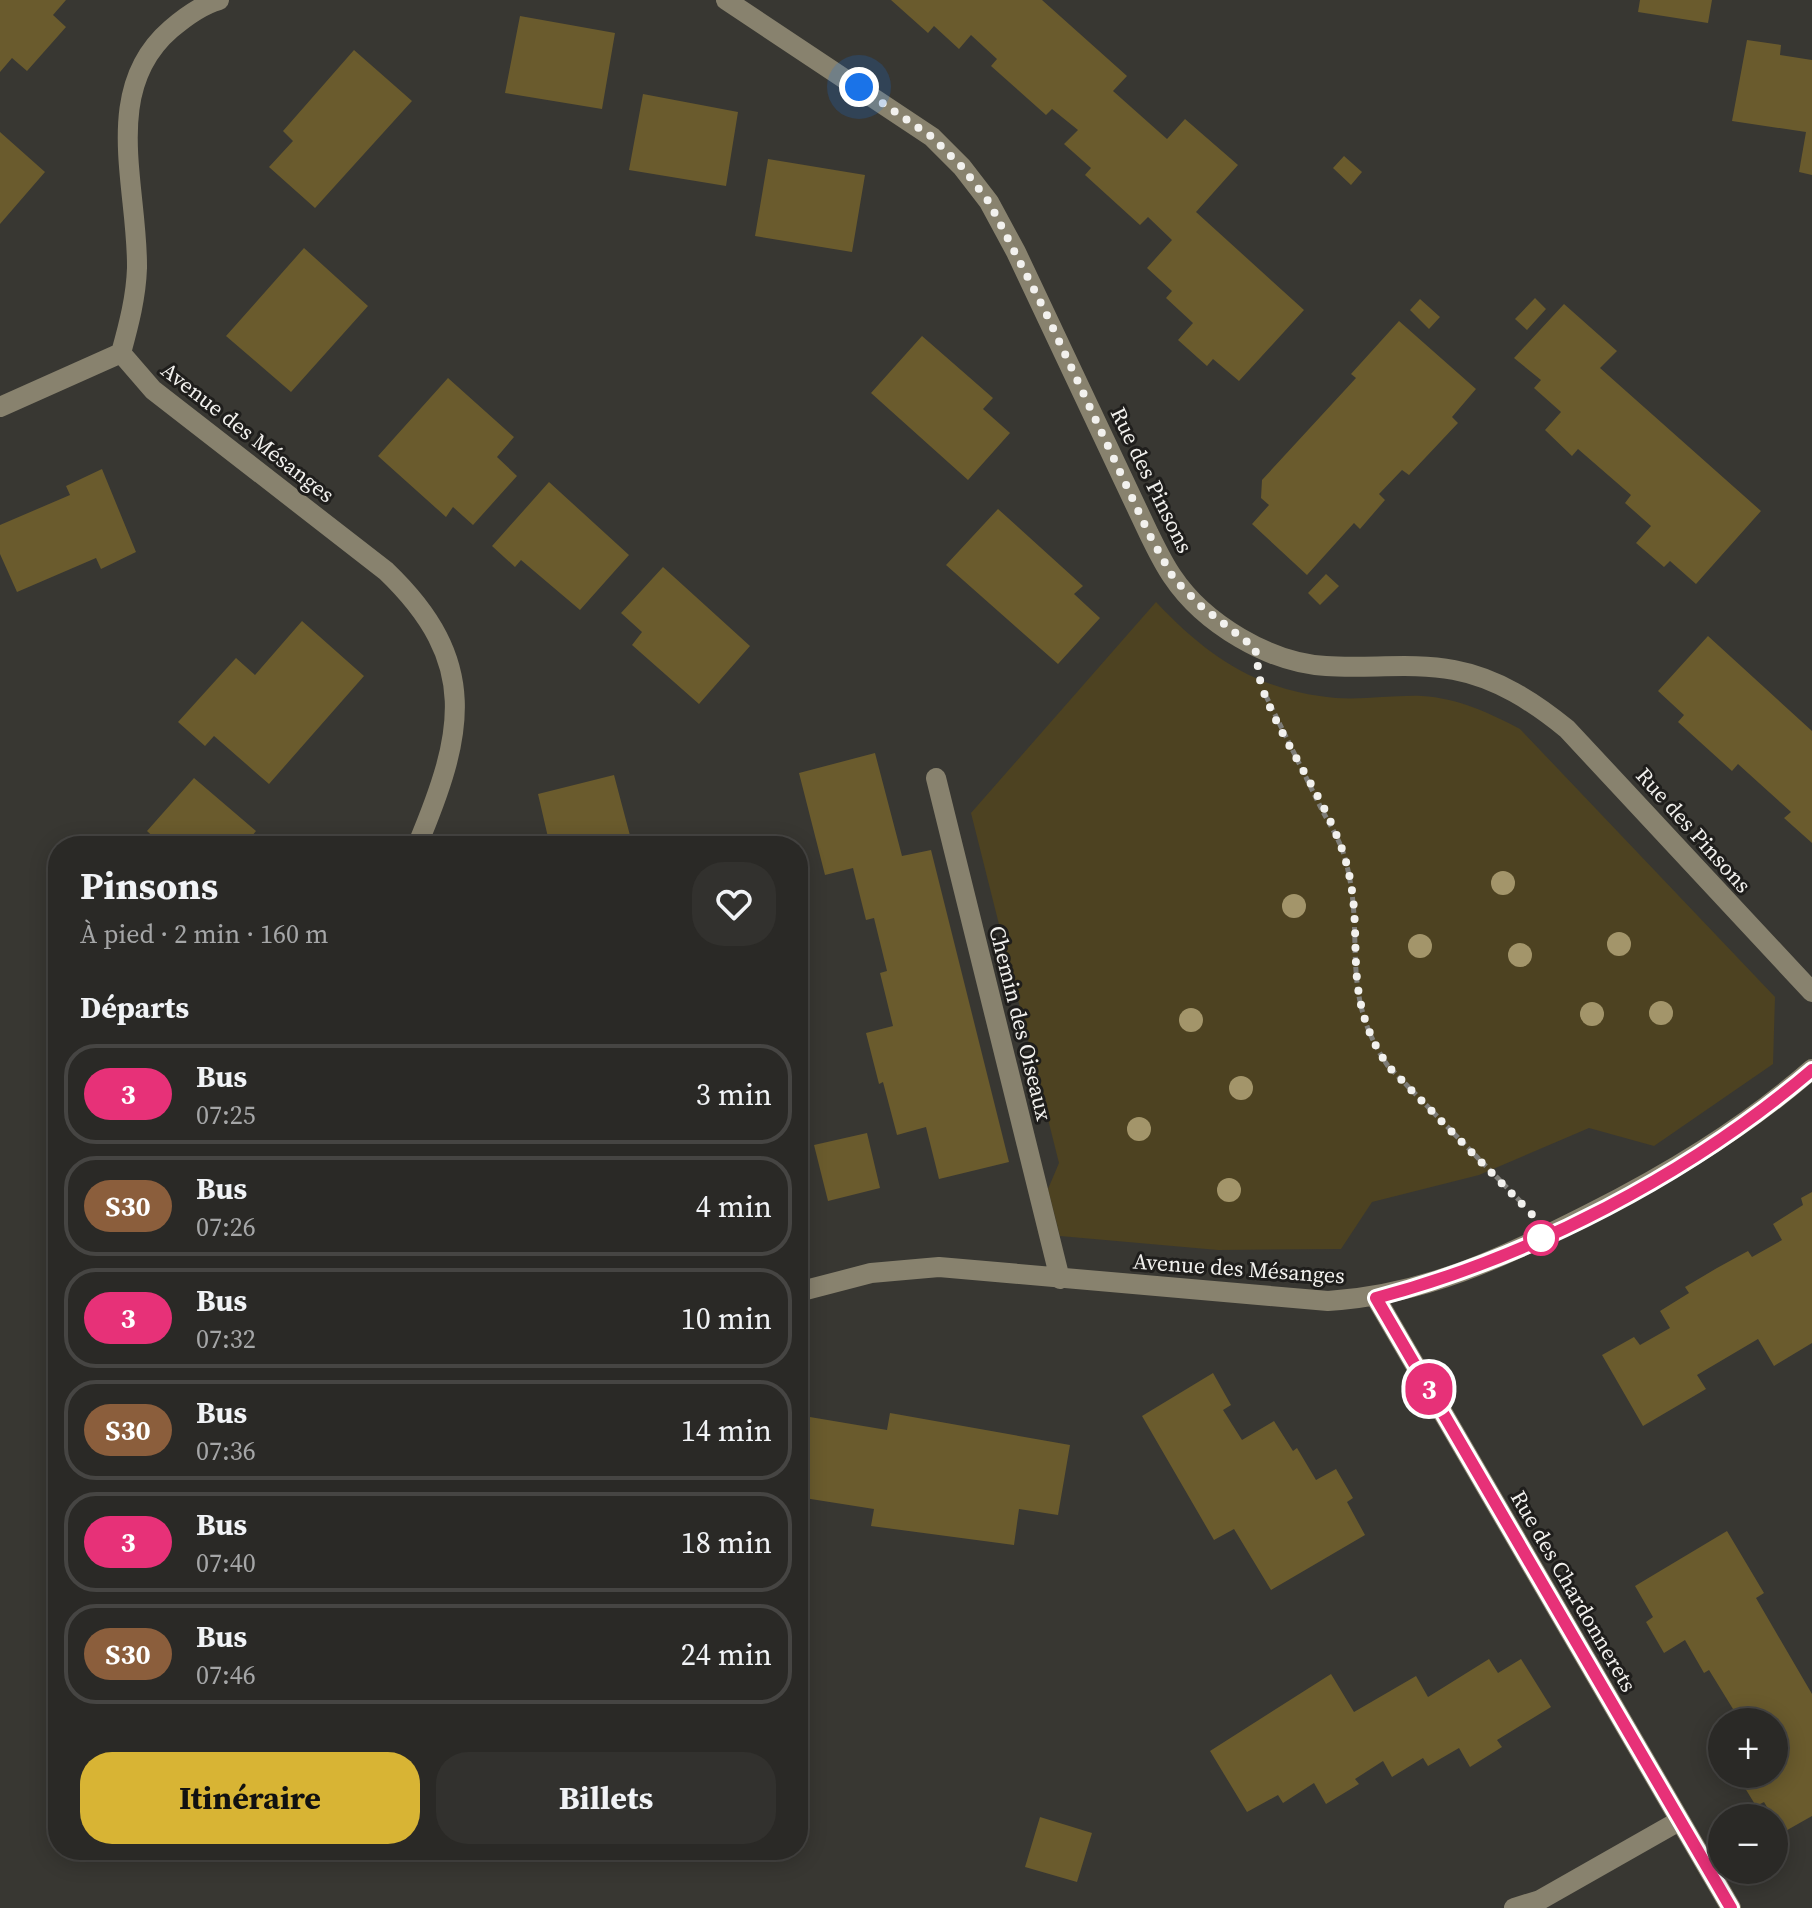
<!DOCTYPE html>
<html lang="fr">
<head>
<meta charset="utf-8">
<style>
  :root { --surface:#2a2926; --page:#32312e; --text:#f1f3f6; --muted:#a5a6a7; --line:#464543; --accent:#d8b434 }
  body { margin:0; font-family:"Source Serif 4",serif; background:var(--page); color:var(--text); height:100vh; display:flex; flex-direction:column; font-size:30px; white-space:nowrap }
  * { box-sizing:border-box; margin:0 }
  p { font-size:26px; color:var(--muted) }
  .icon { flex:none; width:44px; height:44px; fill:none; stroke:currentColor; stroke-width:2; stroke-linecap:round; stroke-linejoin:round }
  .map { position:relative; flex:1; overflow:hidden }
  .details { position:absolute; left:48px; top:836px; width:760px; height:1024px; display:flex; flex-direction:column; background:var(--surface); border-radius:32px; box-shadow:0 4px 20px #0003,0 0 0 2px var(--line) }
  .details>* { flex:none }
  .badge { padding:0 16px; border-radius:26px; font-size:28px; line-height:52px }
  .controls { position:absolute; left:1708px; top:1708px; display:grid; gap:16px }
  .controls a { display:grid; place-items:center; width:80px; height:80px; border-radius:50%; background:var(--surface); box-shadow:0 4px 20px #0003,0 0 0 2px var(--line); font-size:40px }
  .you { position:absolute; width:40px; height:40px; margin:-20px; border:6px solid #fff; border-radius:50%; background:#1a73e8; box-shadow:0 0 0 12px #1a73e833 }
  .map>.badge { position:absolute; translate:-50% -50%; box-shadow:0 0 0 4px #fff }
  h2 { padding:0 32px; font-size:30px; line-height:72px }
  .round { display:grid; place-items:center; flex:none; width:84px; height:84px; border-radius:32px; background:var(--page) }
  .overview { display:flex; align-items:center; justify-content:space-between; height:136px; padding:0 32px }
  h1 { font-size:38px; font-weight:700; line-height:60px }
  .primary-button { display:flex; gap:16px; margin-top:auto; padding:16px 32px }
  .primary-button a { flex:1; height:92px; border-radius:32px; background:var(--accent); color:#111; font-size:32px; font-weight:700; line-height:92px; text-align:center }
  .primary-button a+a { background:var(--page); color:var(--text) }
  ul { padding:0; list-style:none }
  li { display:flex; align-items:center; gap:24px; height:100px; margin:0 16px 12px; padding:0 16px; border:4px solid var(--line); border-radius:32px }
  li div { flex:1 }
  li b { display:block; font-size:30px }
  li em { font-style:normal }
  li .badge { min-width:88px; font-weight:700; text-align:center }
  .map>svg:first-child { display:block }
  .green { fill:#4d4221 }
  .building { fill:#6a5b2d }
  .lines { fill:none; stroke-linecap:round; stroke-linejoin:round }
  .path { stroke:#7e7d78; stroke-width:5; stroke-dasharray:6 4; stroke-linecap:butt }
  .minor { stroke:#88826e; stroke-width:20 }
  .tree { fill:#a3956a }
  .line-casing { stroke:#fff; stroke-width:18 }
  .line { stroke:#e73178; stroke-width:12 }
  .walk { stroke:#f2f1ee; stroke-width:8; stroke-dasharray:0 14.4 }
  .stop-dot { fill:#fff; stroke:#e73178; stroke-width:4 }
  .labels { text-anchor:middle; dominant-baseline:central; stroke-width:6; stroke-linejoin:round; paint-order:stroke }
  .street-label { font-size:22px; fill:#f2f1ee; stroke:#1f1e1c }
</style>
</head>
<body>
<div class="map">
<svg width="1812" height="1908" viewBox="0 0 1812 1908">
  <rect width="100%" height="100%" fill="#383732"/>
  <!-- green -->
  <path class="green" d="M1156 602C1209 658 1258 691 1336 698 1364 700 1393 695 1422 696 1457 698 1490 713 1520 729L1775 997 1773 1064 1654 1146 1589 1128 1479 1175 1372 1202 1341 1249 1218 1250 1060 1236 1048 1189 1059 1163 971 813Z"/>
  <!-- building -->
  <path class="building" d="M0 0H66L53 15 66 27 27 71 12 58 0 72Z
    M891 0H1042L1127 76 1113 91 1167 139 1185 119 1238 165 1196 212 1304 310 1239 381 1213 359 1207 366 1178 340 1193 323 1166 298 1172 291 1147 268 1172 240 1148 217 1140 225 1085 175 1091 168 1064 144 1078 130 1052 109 1046 115 991 66 997 59 971 35 959 49 934 26 928 33Z
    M1640 0H1712L1708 23 1638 12Z
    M520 16 615 33 602 109 505 93Z
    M1747 40 1781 45 1780 55 1812 60V175L1799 172 1806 132 1732 121Z
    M354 50 412 101 315 208 269 167 293 141 283 131Z
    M643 94 738 112 726 186 629 170Z
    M0 132 45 172 0 224Z
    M1344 156 1362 172 1351 185 1333 168Z
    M768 159 865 175 852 252 755 236Z
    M304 248 368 306 291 392 226 336Z
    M1535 298 1546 309 1527 330 1515 319Z
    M1420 299 1440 317 1429 329 1410 310Z
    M1564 304 1617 351 1600 368 1761 511 1696 584 1670 561 1664 567 1636 543 1651 526 1625 503 1631 495 1578 449 1572 456 1545 430 1561 412 1534 388 1541 380 1514 358Z
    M1399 321 1476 389 1452 417 1458 423 1409 475 1402 470 1379 494 1385 500 1360 529 1354 523 1307 575 1252 524 1269 505 1261 498 1262 480 1356 378 1351 374Z
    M922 336 993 398 983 409 1010 433 968 480 871 393Z
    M448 378 514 437 497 457 517 476 473 525 453 507 446 517 378 456Z
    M102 469 136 552 101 569 96 558 17 592 0 554V525L70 495 66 486Z
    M549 482 629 555 580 610 521 560 515 567 492 546Z
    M998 509 1083 586 1074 594 1100 618 1058 664 946 565Z
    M663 567 750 646 699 704 632 645 642 632 621 613Z
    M1326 574 1339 586 1320 605 1308 593Z
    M302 621 364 676 269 784 214 736 205 746 178 722 236 658 255 675Z
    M1708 636 1812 731V843L1784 818 1791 812 1738 764 1732 771 1678 722 1684 715 1658 691Z
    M875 753 902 856 931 850 1009 1162 939 1179 926 1127 897 1135 883 1082 879 1084 866 1033 893 1026 880 973 887 971 874 918 866 920 853 868 825 875 799 773Z
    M614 775 632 843 550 846 538 794Z
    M194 778 256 831 244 846H163L147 831Z
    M867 1133 880 1188 828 1201 814 1145Z
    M1812 1192V1343L1774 1366 1758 1339 1697 1375 1706 1389 1643 1426 1602 1355 1634 1337 1640 1345 1670 1328 1660 1311 1689 1293 1685 1287 1717 1268 1748 1251 1752 1257 1782 1240 1773 1224 1803 1205 1801 1198Z
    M1213 1373 1231 1405 1223 1410 1242 1440 1274 1421 1293 1451 1297 1448 1316 1480 1336 1469 1353 1498 1347 1502 1365 1535 1271 1590 1234 1529 1214 1540 1142 1416Z
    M890 1413 1070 1445 1058 1515 1019 1509 1014 1545 871 1526 874 1509 798 1497V1415L887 1430Z
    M1727 1531 1764 1593 1756 1598 1812 1694V1816L1782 1833 1764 1802 1756 1806 1737 1775 1774 1774V1722H1741L1709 1670 1704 1673 1685 1640 1664 1653 1646 1622 1653 1617 1635 1586Z
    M1489 1659 1498 1673 1521 1659 1551 1707 1497 1740 1502 1747 1470 1767 1459 1748 1428 1766 1423 1758 1392 1777 1383 1761 1355 1779 1359 1784 1326 1804 1314 1783 1283 1803 1278 1795 1247 1812 1210 1751 1331 1674 1354 1712 1416 1676 1428 1697Z
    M1040 1817 1092 1833 1077 1882 1025 1867Z"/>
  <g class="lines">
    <!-- path -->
    <path class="path" d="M1266 696C1284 733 1302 769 1320 806 1328 822 1339 838 1344 855 1368 935 1336 990 1388 1066L1520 1201"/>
    <!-- minor -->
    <path class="minor" d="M219 0C201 5 185 17 171 29 100 90 138 187 137 268 136 297 129 324 121 353L153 390 386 571C481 662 464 734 417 846
      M726 0 932 137 962 167 989 202 1016 252 1149 534C1156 548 1163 563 1172 576 1204 624 1270 663 1326 666 1368 669 1413 662 1454 670 1497 678 1534 702 1567 729L1812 992
      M0 407 121 353
      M936 778 1060 1279
      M798 1292 871 1273 939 1267 1328 1301C1424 1295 1502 1258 1587 1215 1668 1174 1743 1129 1812 1069
      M1376 1298 1731 1908
      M1514 1908 1540 1900 1679 1821"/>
  </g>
  <!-- trees -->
  <g class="tree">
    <circle cx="1503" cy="883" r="12"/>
    <circle cx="1294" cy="906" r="12"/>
    <circle cx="1619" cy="944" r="12"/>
    <circle cx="1420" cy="946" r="12"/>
    <circle cx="1520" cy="955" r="12"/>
    <circle cx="1661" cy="1013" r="12"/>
    <circle cx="1592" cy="1014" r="12"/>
    <circle cx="1191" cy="1020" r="12"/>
    <circle cx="1241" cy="1088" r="12"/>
    <circle cx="1139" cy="1129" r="12"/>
    <circle cx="1229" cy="1190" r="12"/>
  </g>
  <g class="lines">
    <defs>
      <path id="line" d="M1731 1908 1376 1298C1531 1257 1690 1174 1812 1070"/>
    </defs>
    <!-- line casing -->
    <use href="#line" class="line-casing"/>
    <!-- line -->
    <use href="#line" class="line"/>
    <!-- walk -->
    <path class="walk" d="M859 87 932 137 962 167 989 202 1044 309 1149 534 1174 579 1201 606 1255 648C1258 662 1258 677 1263 690 1284 747 1325 797 1344 855 1369 935 1336 989 1388 1066L1551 1234 1541 1238"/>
  </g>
  <!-- markers -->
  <circle class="stop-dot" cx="1541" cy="1238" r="16"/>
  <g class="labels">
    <!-- street labels -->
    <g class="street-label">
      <text transform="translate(248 432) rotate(38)">Avenue des Mésanges</text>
      <text transform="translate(1152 480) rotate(64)">Rue des Pinsons</text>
      <text transform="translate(1694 830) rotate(48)">Rue des Pinsons</text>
      <text transform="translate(1021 1023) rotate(76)">Chemin des Oiseaux</text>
      <text transform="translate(1239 1268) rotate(4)">Avenue des Mésanges</text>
      <text transform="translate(1574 1591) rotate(60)">Rue des Chardonnerets</text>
    </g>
  </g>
</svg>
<div class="controls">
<a>+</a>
<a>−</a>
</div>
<div class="you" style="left:859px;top:87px"></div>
<b class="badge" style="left:1429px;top:1389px;background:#e73178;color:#fff">3</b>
<section class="details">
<div class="overview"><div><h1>Pinsons</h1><p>À pied · 2 min · 160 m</p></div><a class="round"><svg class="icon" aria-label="heart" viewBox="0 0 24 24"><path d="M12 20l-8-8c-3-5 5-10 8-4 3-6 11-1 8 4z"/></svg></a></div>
<h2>Départs</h2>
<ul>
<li><span class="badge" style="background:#e73178;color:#fff">3</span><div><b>Bus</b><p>07:25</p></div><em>3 min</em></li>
<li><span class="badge" style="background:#8b5e3c;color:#fff">S30</span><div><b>Bus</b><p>07:26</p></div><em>4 min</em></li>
<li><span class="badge" style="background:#e73178;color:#fff">3</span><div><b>Bus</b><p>07:32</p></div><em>10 min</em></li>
<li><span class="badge" style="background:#8b5e3c;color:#fff">S30</span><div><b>Bus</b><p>07:36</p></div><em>14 min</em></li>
<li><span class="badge" style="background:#e73178;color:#fff">3</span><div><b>Bus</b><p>07:40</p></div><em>18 min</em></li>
<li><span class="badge" style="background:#8b5e3c;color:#fff">S30</span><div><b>Bus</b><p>07:46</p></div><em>24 min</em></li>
</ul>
<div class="primary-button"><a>Itinéraire</a><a>Billets</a></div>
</section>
</div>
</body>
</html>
